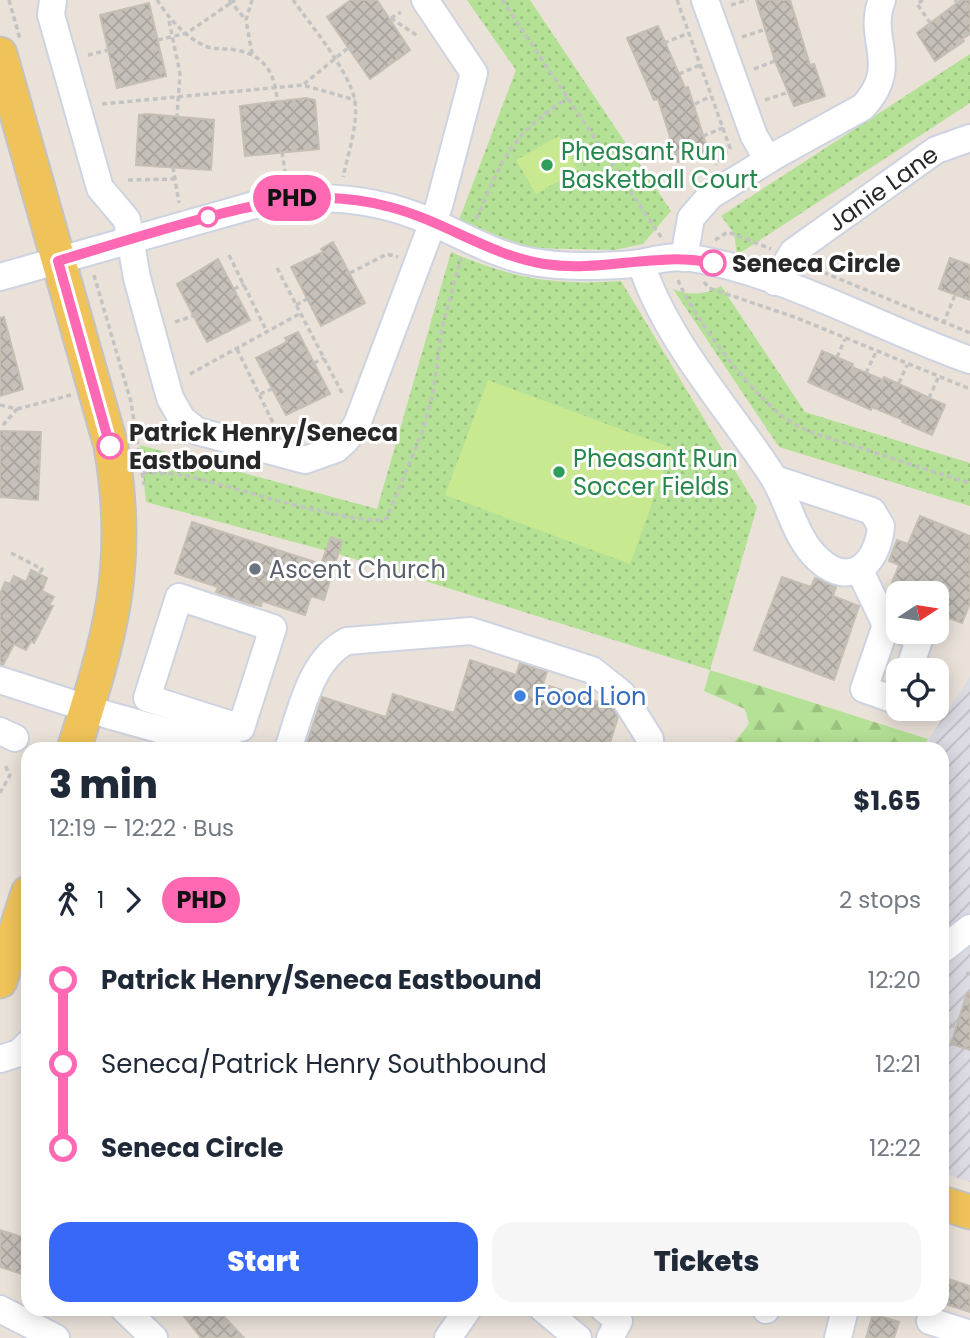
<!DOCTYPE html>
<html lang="en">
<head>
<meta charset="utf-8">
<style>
  :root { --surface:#fff; --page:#f6f6f7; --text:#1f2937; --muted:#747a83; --accent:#3868f8 }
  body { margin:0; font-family:Poppins,sans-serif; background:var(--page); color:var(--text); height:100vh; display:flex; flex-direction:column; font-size:26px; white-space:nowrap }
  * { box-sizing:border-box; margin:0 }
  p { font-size:23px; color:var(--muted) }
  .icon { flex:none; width:38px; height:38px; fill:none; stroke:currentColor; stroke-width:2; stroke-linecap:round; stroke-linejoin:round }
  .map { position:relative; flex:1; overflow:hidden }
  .details { position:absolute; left:21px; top:742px; width:928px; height:574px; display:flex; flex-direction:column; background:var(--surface); border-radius:21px; box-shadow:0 4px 18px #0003 }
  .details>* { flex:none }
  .badge { padding:0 14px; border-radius:23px; font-size:24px; line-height:46px }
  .needle { width:46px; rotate:78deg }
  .tools { position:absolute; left:886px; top:581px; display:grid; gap:14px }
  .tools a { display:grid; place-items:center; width:63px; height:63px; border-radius:14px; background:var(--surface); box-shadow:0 4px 18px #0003; font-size:35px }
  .map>.badge { position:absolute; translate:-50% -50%; box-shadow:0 0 0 4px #fff }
  .legs { display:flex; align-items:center; gap:10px; height:77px; padding:0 28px; font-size:23px }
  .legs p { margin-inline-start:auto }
  .head { display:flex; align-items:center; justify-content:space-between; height:119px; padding:0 28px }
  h1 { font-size:38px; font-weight:800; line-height:52px }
  .cta { display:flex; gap:14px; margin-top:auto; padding:14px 28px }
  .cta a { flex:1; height:80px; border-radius:21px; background:var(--accent); color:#fff; font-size:28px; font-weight:800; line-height:80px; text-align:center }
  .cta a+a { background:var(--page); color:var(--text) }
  ul { padding:0 28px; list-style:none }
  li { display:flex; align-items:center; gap:24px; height:84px; font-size:26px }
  li i { display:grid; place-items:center; width:10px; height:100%; margin:0 9px; background:currentColor }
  li i::after { content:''; width:18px; height:18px; margin:-9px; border:5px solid; border-radius:50%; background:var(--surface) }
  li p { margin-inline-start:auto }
  li:first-child i { background:linear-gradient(#0000 50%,currentColor 0) }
  li:last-child i { background:linear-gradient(currentColor 50%,#0000 0) }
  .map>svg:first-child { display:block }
  .industrial { fill:url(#industrial-furrows) }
  .grass { fill:url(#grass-dots) }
  .forest { fill:url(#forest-firs) }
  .pitch { fill:#c9e991 }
  .building { fill:url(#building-cross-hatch); stroke:#c5beb3; stroke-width:2 }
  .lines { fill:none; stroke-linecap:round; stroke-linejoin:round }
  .minor-casing { stroke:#ced3e1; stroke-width:30 }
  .major-casing { stroke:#c3c3c3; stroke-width:37 }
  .path { stroke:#c3c3c3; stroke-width:3.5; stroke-dasharray:5 3.5; stroke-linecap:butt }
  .minor { stroke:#fff; stroke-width:26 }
  .major { stroke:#efc359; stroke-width:33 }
  .line-1-casing { stroke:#fff; stroke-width:16 }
  .line-1 { stroke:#ff69b4; stroke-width:10 }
  .leisure-dot { fill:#2e9e5b; stroke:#fff; stroke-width:2.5 }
  .stop-1-dot { fill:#fff; stroke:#ff69b4; stroke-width:3.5 }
  .worship-dot { fill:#6b7280; stroke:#fff; stroke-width:2.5 }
  .shop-dot { fill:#3f7fe0; stroke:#fff; stroke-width:2.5 }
  .labels { text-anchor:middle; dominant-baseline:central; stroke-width:6; stroke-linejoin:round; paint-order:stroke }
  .leisure-label { font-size:24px; fill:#27864d; stroke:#fff; text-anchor:start }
  .street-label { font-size:24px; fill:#282828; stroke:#fff }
  .stop-label { font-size:24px; font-weight:bold; fill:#282828; stroke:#fff; text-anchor:start }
  .worship-label { font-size:24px; fill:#5b616d; stroke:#fff; text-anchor:start }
  .shop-label { font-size:24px; fill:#366cbe; stroke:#fff; text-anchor:start }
</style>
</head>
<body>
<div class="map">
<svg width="970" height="1338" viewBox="0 0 970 1338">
  <defs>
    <pattern id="industrial-furrows" width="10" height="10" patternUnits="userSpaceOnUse" patternTransform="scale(1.75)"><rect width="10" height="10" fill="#dcdae2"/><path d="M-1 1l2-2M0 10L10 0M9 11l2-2" fill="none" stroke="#bdbbc2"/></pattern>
    <pattern id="grass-dots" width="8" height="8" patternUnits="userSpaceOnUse" patternTransform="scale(1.75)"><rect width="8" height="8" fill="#b4e195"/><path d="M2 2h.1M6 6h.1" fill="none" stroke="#9bc180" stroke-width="1.8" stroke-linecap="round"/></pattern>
    <pattern id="forest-firs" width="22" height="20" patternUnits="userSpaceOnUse" patternTransform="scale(1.75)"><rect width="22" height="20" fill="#b4e195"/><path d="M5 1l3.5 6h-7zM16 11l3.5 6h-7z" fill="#9bc180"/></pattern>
    <pattern id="building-cross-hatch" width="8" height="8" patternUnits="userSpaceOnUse" patternTransform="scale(1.75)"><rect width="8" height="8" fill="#c5c0b8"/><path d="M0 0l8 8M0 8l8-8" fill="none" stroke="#a9a59e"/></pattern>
  </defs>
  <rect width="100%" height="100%" fill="#eae2d9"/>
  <!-- industrial -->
  <path class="industrial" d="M970 677V1182L942 1173V749H922Z"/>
  <!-- grass -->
  <path class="grass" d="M467 0H530L671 211 643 244 614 250 529 248 459 220 516 70Z
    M970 54V103L737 255 734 233 721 216Z
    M451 252C511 278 555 286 621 281L757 507 710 670 335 553 146 502 140 445 377 509Z
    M721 286 805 412 970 463V506L779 447 673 289C690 296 705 295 721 286Z"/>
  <!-- forest -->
  <path class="forest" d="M710 670 928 739 922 749H729L749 724 745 709 704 691Z"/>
  <!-- pitch -->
  <path class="pitch" d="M559 136 578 170 536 194 516 160Z
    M488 380 672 448 630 564 445 495Z"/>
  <!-- building -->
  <path class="building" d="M351 0H377L410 50 370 79 327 17Z
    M756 0H790L810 65 814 64 825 96 794 106 775 61Z
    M961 0H970V34L962 39 964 41 935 61 917 33Z
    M149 3 166 76 117 88 100 15Z
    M658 26 685 88 688 87 708 151 678 162 658 99 654 100 627 38Z
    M306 98 315 100 319 149 245 156 240 106Z
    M147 114 214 120 211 170 136 165 139 115Z
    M333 242 365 303 321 326 291 267 323 252 321 249Z
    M950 258 970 265V300L939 289Z
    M218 259 250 320 207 342 177 284Z
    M4 317 23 389 0 396V318Z
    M298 332 330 394 286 415 256 358 287 342 285 338Z
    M822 351 853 364 852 367 883 380 884 377 945 405 932 435 902 422 903 420 872 407 871 410 808 382Z
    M0 431 41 432 38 500 0 497Z
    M920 516 970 536V603L962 623 936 613V593H888L899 565 889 561 897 540 908 544Z
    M192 522 321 564 331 537 342 541 324 600 311 596 305 615 262 601 261 606 245 602 216 592 218 587 175 573Z
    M31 570 47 578 42 591 54 597 49 605 53 606 34 643 31 641 26 650 14 644 3 665H0V594L5 582 10 584 14 576 26 582Z
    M782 577 811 587 815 578 820 580 836 587 833 596 859 606 834 680 754 650Z
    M470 660 516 675 520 663 547 672 543 684 611 706 618 717 608 749H305L322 697 386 717 393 694 454 713Z
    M967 993H970V1050L951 1044Z
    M0 1230 28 1239V1276L0 1267Z
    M942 1277 970 1286V1312L942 1303Z
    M190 1309H217L244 1338H201L183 1315Z
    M873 1314 899 1322 894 1338H866Z"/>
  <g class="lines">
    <defs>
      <g id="minor">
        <path d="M53 0 51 15 100 188 127 220 137 278 170 398 182 419 197 431 305 460 336 449 346 440 357 424 439 206 474 73 425 0"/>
        <path d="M705 0 754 136 768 160"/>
        <path d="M684 258 691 218 710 196 776 155 863 107C902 65 866 40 882 0"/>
        <path d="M641 263C665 339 729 409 772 475 789 501 794 537 818 559 851 590 878 563 881 526L872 511 775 479"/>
        <path d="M0 277 258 204C317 193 374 197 429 221 462 235 493 254 528 261 563 268 598 267 633 264 653 261 671 255 691 258 782 272 881 329 970 360"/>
        <path id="s1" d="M775 282 793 252 936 150 970 138"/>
        <path d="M860 571 886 625"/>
        <path d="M179 597 273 628 241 728 147 698Z"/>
        <path d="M898 629 886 625 864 689 898 701"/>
        <path d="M906 632 920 637 909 670"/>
        <path d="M0 680 108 715 230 749"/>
        <path d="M0 731 15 738"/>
        <path d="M288 749C301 712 310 660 347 641L471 631 592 670 622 694 650 739 651 749"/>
        <path d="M942 950 970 928"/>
        <path d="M0 1059 19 1053 28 1044"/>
        <path d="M0 1309 56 1338"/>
        <path d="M124 1309 154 1338"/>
        <path d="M543 1309 578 1338"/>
        <path d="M604 1309 619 1321 610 1338"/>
        <path d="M766 1310V1309"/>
        <path d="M930 1321 970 1334"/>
        <path d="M448 1338 468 1309"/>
        <path d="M838 1338 845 1309"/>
      </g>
      <path id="major" d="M0 54 111 446C132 565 110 637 74 749
        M0 981 28 893
        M942 1203 970 1212"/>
    </defs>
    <!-- minor casing -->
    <use href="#minor" class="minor-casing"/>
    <!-- major casing -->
    <use href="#major" class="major-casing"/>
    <!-- path -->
    <path class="path" d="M9 0 20 39
      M157 0C169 18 186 39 208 47 217 50 226 48 235 50 264 54 276 74 277 102
      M229 0 246 20
      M293 0C310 24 351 73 355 102 358 127 348 153 343 177
      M502 0 661 237
      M677 0 730 148 716 165
      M923 0 917 4 931 24
      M955 0 957 3
      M731 5 748 0
      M391 18 419 37
      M391 18 401 12
      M169 21 180 73 177 117
      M742 37 766 29
      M158 40 187 33 235 0
      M664 43 689 33
      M252 54 246 20 252 0
      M88 55 109 50
      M754 69 775 61
      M679 74 700 65
      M304 84 348 48
      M765 100 789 92
      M102 104 303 85 355 100
      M695 104 711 96
      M703 136 723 128
      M282 152 286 178
      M173 167 179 203
      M128 180 174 179
      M476 219C504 157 509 136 568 98
      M715 240 728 232 771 249
      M229 255 267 332
      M808 266 970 333
      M277 268 342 393
      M350 273 387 254 398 257
      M94 275 131 402 144 485
      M678 280C694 319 755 400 791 422 809 433 832 439 852 445 891 458 930 471 970 483
      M704 282 709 288 797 318 970 389
      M234 289 244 284
      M296 305 307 299
      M175 322 193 316
      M943 324 955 295
      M237 349 277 431
      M837 357 845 339
      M314 363 324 358
      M866 373 876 352
      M190 374 301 313
      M899 383 907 365
      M260 394 272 389
      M929 398 938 378
      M0 405 17 409 4 424 0 422
      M17 409 71 395
      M143 473C158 473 172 473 187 476 221 483 365 530 387 518L423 430 433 393 442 328 461 258
      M11 553 42 569 39 574
      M0 652V651
      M0 793 10 775 4 763
      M966 973 970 974
      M942 1022 956 1027"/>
    <!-- minor -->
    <use href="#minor" class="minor"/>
    <!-- major -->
    <use href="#major" class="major"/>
  </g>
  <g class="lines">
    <defs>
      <path id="line-1" d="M110 446 58 261C101 248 143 235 186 223 257 204 316 187 390 207 444 221 489 255 544 264 602 273 657 251 713 263"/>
    </defs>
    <!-- line-1 casing -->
    <use href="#line-1" class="line-1-casing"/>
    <!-- line-1 -->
    <use href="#line-1" class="line-1"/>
  </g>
  <!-- markers -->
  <g class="leisure-dot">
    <circle cx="547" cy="165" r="7"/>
    <circle cx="559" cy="472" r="7"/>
  </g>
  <g class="stop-1-dot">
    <circle cx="208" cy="217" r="9"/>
    <circle cx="713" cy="263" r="12"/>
    <circle cx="110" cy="446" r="12"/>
  </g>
  <circle class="worship-dot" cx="255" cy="569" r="7"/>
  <circle class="shop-dot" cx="520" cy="696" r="7"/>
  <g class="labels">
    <!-- leisure labels -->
    <g class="leisure-label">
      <text x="561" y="151">Pheasant Run<tspan x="561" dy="28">Basketball Court</tspan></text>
      <text x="573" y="458">Pheasant Run<tspan x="573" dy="28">Soccer Fields</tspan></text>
    </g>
    <!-- street labels -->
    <g class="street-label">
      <text stroke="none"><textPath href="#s1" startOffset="145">Janie Lane</textPath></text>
    </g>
    <!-- stop labels -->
    <g class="stop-label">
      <text x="732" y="263">Seneca Circle</text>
      <text x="129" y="432">Patrick Henry/Seneca<tspan x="129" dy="28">Eastbound</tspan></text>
    </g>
    <!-- worship labels -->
    <g class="worship-label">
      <text x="269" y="569">Ascent Church</text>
    </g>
    <!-- shop labels -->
    <g class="shop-label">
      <text x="534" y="696">Food Lion</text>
    </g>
  </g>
</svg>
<div class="tools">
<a><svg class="needle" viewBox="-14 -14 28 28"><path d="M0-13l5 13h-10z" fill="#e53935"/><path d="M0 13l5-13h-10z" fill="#747a83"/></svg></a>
<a><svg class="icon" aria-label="locate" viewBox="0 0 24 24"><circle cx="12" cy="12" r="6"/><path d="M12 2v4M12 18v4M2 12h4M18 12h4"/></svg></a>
</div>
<b class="badge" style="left:292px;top:198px;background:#ff69b4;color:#111">PHD</b>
<section class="details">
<div class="head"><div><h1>3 min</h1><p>12:19 – 12:22 · Bus</p></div><b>$1.65</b></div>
<div class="legs"><svg class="icon" aria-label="walk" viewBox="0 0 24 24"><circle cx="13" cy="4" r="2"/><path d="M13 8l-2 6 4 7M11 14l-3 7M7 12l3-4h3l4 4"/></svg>1<svg class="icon" aria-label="forward" viewBox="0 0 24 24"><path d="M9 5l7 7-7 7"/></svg><b class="badge" style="background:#ff69b4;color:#111">PHD</b><p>2 stops</p></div>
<ul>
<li><i style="color:#ff69b4"></i><b>Patrick Henry/Seneca Eastbound</b><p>12:20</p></li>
<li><i style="color:#ff69b4"></i><span>Seneca/Patrick Henry Southbound</span><p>12:21</p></li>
<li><i style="color:#ff69b4"></i><b>Seneca Circle</b><p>12:22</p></li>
</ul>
<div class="cta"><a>Start</a><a>Tickets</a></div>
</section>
</div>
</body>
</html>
